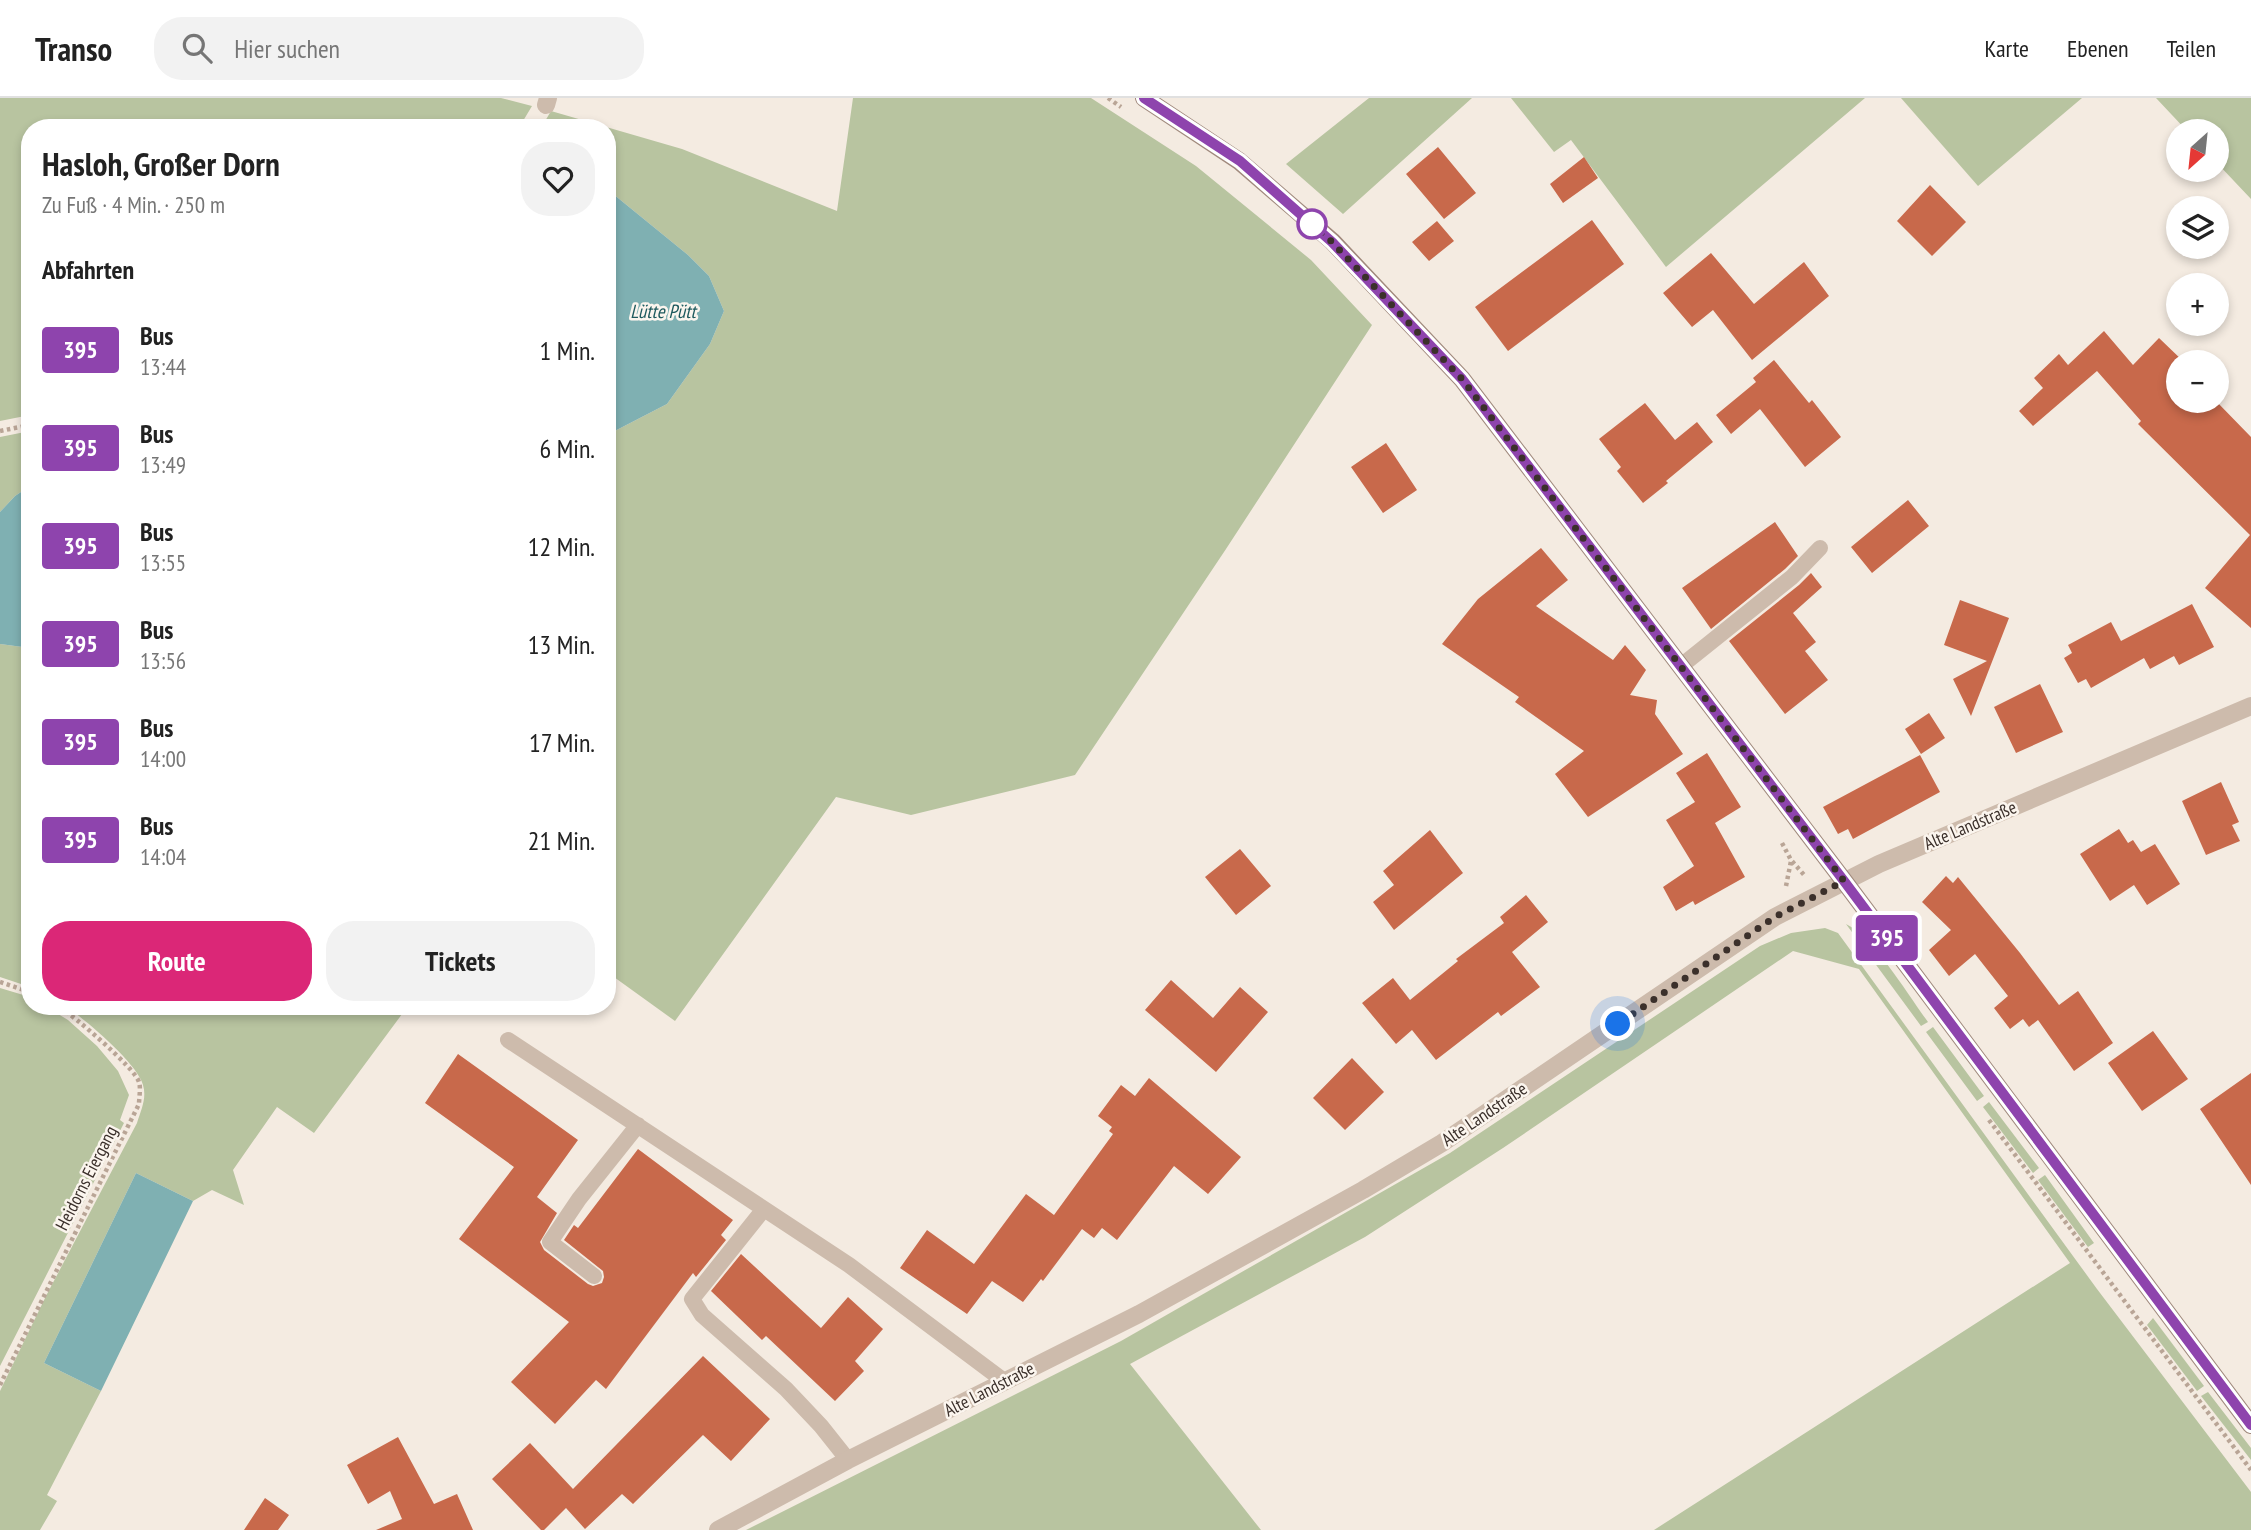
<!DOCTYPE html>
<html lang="de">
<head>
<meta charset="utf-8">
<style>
  :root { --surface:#fff; --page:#f2f2f2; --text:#222; --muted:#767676; --line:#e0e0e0; --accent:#db2777 }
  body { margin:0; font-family:"PT Sans Narrow",sans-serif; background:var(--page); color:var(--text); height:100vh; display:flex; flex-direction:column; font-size:26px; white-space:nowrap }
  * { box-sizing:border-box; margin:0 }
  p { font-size:23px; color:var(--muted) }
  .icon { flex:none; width:38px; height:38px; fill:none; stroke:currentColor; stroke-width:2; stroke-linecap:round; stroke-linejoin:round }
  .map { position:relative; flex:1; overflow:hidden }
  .panel { position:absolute; left:21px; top:21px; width:595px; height:896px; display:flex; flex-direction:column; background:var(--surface); border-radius:28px; box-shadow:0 4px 10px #0003 }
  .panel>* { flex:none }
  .badge { padding:0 14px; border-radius:5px; font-size:24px; line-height:46px }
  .needle { width:46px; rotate:207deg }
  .tools { position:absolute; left:2166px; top:21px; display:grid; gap:14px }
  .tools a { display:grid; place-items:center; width:63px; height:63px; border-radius:50%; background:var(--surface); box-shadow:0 4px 10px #0003; font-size:35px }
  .you { position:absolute; width:35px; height:35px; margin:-18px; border:5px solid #fff; border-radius:50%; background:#1a73e8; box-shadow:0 0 0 10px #1a73e833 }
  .map>.badge { position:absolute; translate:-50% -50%; box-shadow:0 0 0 4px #fff }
  h2 { padding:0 21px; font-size:26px; line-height:63px }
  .round { display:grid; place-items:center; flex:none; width:74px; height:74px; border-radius:28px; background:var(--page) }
  .summary { display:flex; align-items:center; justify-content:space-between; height:119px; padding:0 21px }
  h1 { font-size:33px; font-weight:600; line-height:52px }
  .action { display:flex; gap:14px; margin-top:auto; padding:14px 21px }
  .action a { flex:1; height:80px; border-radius:28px; background:var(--accent); color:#fff; font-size:28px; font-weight:600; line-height:80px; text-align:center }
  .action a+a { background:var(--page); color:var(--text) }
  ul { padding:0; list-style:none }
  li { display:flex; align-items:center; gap:21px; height:98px; padding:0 21px }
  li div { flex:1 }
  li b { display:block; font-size:26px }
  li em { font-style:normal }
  li .badge { min-width:77px; font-weight:700; text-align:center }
  header { display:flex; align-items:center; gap:42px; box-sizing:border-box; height:98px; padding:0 35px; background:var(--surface); border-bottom:2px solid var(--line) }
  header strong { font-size:33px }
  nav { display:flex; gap:38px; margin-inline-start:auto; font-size:24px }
  .search { width:490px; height:63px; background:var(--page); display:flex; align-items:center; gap:18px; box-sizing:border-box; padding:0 24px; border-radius:28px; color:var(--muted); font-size:26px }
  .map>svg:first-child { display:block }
  .green { fill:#b8c4a0 }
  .water { fill:#7fb0b2 }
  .building { fill:#c8694b }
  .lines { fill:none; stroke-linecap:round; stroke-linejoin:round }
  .path { stroke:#b9a596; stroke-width:4.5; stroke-dasharray:3.5 3.5; stroke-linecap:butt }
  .service { stroke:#cdbbac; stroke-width:16 }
  .minor { stroke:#cdbbac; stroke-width:18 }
  .secondary { stroke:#a18a7d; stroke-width:18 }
  .line-casing { stroke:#fff; stroke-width:16 }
  .line { stroke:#8e44ad; stroke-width:10 }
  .walk { stroke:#3b302b; stroke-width:7; stroke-dasharray:0 12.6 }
  .stop-dot { fill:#fff; stroke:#8e44ad; stroke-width:3.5 }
  .labels { text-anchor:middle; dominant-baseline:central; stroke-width:5; stroke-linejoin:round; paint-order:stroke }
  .street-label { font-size:18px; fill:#3b302b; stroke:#fbf5ee }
  .water-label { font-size:19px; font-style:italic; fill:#1f5a5e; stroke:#fbf5ee }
</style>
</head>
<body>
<header>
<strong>Transo</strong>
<div class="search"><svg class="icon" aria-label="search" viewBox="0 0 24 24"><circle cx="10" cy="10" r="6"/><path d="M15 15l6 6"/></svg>Hier suchen</div>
<nav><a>Karte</a><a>Ebenen</a><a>Teilen</a></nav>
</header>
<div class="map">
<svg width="2251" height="1432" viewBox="0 0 2251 1432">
  <rect width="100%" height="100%" fill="#f4ebe1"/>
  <!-- green -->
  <path class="green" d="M0 0H501L532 8 523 23 514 30H30V317L0 323Z
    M853 0H1091L1196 68 1311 162 1372 227 1226 451 1075 677 911 717 836 699 675 923 607 874V337L667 306 710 246 724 213 709 178 688 157 607 91V30H541L551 13 682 51 837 113Z
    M1369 0H1472L1343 116 1286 66Z
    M1511 0H1865L1666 169 1571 42 1554 54Z
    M1901 0H2082L1978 88Z
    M2156 0H2251V101L2217 65V33H2187Z
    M30 333V388L15 398 0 414V339Z
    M0 546 30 550V889L0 879Z
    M1846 826C1875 841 1908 897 1928 924L1921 928Z
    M1825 830 1838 835 2097 1191 2251 1394V1432H1654L2070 1165 1859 871 1793 853 1503 1050 1365 1139 1130 1266 1261 1432H746L1121 1243 1450 1055 1760 848 1791 835Z
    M0 890 30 899V908H45L68 922 97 948 118 973 129 997 120 1022 124 1025 0 1268Z
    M65 908H408L314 1035 277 1009 233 1072 244 1107 212 1092 193 1103 136 1075 44 1265 101 1293 47 1397 57 1403 40 1432H0V1293L46 1198 137 1025C141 1012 147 1000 143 987 138 966 84 920 65 908Z
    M1933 929 1984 998 1977 1003 1926 934Z
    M1989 1004 2039 1070 2033 1075 1983 1009Z
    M2045 1077 2094 1145 2088 1149 2038 1082Z
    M2153 1220 2204 1288 2197 1293 2147 1227Z
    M2208 1294 2251 1350V1362L2201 1298Z"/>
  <!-- water -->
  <path class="water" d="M607 91 688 157 709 178 724 213 710 246 667 306 607 337Z
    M30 388V550L0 546V414L15 398Z
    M136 1075 193 1103 101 1293 44 1265Z"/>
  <!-- building -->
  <path class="building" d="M1438 49 1476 95 1444 121 1406 76Z
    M1584 59 1598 80 1563 105 1550 86Z
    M1930 87 1966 124 1932 158 1897 123Z
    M1592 122 1624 166 1508 253 1475 209Z
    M1437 123 1454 143 1429 163 1412 144Z
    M1711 155 1754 206 1804 164 1829 198 1752 262 1713 212 1692 229 1663 195Z
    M2104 233 2133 267 2159 240 2184 264H2179V303H2216L2251 339V530L2205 490 2250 437 2138 326 2141 323 2097 273 2033 328 2019 313 2043 290 2034 280 2059 256 2068 267Z
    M1774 262 1809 305 1812 302 1841 339 1805 369 1760 311 1731 336 1716 317 1756 284 1753 280Z
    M1645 305 1675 342 1697 324 1713 344 1666 383 1668 385 1643 405 1617 373 1621 369 1599 341Z
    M1386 345 1417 392 1383 415 1351 369Z
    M1908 402 1929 428 1872 475 1851 449Z
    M1775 424 1798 458 1785 471 1711 531 1682 490Z
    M1541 450 1568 482 1536 508 1613 562 1625 547 1646 572 1630 597 1657 602 1655 616 1683 656 1588 719 1555 676 1584 653 1515 604 1519 599 1442 546 1478 501Z
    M1811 475 1822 489 1793 515 1816 544 1805 553 1828 582 1785 616 1729 543 1799 487Z
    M1960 502 2009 520 1971 618 1953 581 1987 563 1944 547Z
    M2192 506 2214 549 2179 567 2174 558 2150 571 2144 560 2091 590 2086 581 2078 585 2064 560 2072 555 2068 547 2111 524 2121 543Z
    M2040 586 2063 634 2016 655 1994 609Z
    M1929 615 1945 640 1921 656 1905 631Z
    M1707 655 1741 709 1715 725 1745 779 1695 807 1693 803 1676 813 1663 789 1694 768 1666 722 1695 704 1676 675Z
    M1920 657 1940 694 1853 741 1848 731 1838 736 1823 709Z
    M2221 684 2239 724 2232 727 2240 743 2206 757 2182 703Z
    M2119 731 2128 745 2133 742 2141 754 2155 746 2180 786 2147 807 2134 787 2110 803 2080 756Z
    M1430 732 1463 775 1394 832 1373 804 1394 787 1383 773Z
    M1240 751 1271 788 1236 817 1205 779Z
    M1946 778 1953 785 1958 779 2020 855 2059 907 2078 893 2113 945 2074 973 2038 922 2029 929 2023 921 2010 931 1994 910 2008 898 1975 856 1949 878 1929 852 1951 832 1922 804Z
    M1526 797 1548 824 1512 854 1540 889 1501 918 1498 914 1436 962 1412 932 1396 946 1362 905 1393 880 1410 902 1458 863 1456 861 1504 825 1500 819Z
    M1171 882 1213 920 1240 889 1268 914 1216 974 1145 912Z
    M2153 933 2188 981 2142 1013 2108 965Z
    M458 956 578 1042 537 1099 557 1115 540 1144 544 1152 588 1186 593 1188 602 1185 604 1179 603 1173 564 1142 574 1127 578 1130 638 1051 733 1122 721 1137 726 1142 696 1179 693 1175 606 1291 596 1282 555 1326 511 1284 569 1224 459 1141 514 1069 425 1005Z
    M1352 960 1384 994 1345 1032 1313 1000Z
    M2251 975V1087L2200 1011Z
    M1149 980 1241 1059 1208 1096 1174 1068 1117 1142 1102 1130 1094 1140 1082 1131 1043 1183 1041 1181 1023 1204 992 1183 967 1216 900 1170 927 1132 974 1166 1026 1096 1054 1117 1113 1036 1109 1033 1112 1029 1098 1018 1121 987 1135 998Z
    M741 1156 821 1230 848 1199 883 1231 855 1263 864 1273 835 1303 766 1238 762 1242 711 1193Z
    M703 1258 770 1321 731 1363 703 1337 633 1406 622 1396 585 1431 566 1410 544 1432H541L492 1381 530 1345 573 1391Z
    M398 1339 434 1406 457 1396 473 1432H376L402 1421 390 1393 368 1406 347 1367Z
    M265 1400 289 1417 278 1432H244Z"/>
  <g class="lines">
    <!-- path -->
    <path class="path" d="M1108 0 1121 9
      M0 333 30 327
      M1782 745 1791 762 1805 778
      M1786 788 1791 763
      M0 884 30 894
      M1989 1022 2251 1372
      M0 1287 139 1006C139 1000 141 990 139 984 134 969 73 917 58 908"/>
    <!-- service -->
    <path class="service" d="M1681 568 1792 479 1820 450
      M508 942 849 1167 1004 1283
      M764 1111 692 1201 702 1217 786 1291 821 1328 848 1362
      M594 1178 550 1144 579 1101 638 1027"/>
    <!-- minor -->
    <path class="minor" d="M546 7 548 0
      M718 1432 848 1362 1139 1216 1363 1092 1442 1045 1775 819 1879 766 2251 608"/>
    <!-- secondary -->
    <path class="secondary" d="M1144 0 1239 63 1332 143 1462 281 1844 783 2251 1327"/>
  </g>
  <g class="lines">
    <defs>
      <path id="line" d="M1144 0 1240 63 1332 144 1462 281 1844 783 2251 1327"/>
    </defs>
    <!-- line casing -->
    <use href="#line" class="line-casing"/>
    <!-- line -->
    <use href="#line" class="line"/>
    <!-- walk -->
    <path class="walk" d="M1312 126 1332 144 1462 281 1844 783 1775 819 1618 926"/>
  </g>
  <!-- markers -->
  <circle class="stop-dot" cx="1312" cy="126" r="14"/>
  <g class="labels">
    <!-- street labels -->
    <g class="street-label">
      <text transform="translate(1970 727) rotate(-23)">Alte Landstraße</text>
      <text transform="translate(1484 1016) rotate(-34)">Alte Landstraße</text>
      <text transform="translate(86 1080) rotate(-63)">Heidorns Eiergang</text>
      <text transform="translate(989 1291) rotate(-27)">Alte Landstraße</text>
    </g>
    <!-- water labels -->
    <g class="water-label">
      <text x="663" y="213">Lütte Pütt</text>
    </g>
  </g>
</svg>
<div class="tools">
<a><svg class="needle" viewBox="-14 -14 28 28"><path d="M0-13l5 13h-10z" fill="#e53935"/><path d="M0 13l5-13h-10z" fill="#767676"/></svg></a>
<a><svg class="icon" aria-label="layers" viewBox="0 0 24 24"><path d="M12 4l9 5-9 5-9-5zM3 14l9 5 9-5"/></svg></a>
<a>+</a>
<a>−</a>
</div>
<div class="you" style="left:1618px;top:926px"></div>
<b class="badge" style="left:1887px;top:840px;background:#8e44ad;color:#fff">395</b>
<section class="panel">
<div class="summary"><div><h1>Hasloh, Großer Dorn</h1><p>Zu Fuß · 4 Min. · 250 m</p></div><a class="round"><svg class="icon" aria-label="heart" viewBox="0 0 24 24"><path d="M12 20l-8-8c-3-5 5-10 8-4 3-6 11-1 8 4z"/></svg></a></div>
<h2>Abfahrten</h2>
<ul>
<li><span class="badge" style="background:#8e44ad;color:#fff">395</span><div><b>Bus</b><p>13:44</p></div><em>1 Min.</em></li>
<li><span class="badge" style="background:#8e44ad;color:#fff">395</span><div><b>Bus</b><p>13:49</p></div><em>6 Min.</em></li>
<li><span class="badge" style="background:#8e44ad;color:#fff">395</span><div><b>Bus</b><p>13:55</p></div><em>12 Min.</em></li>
<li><span class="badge" style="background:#8e44ad;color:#fff">395</span><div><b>Bus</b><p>13:56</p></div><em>13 Min.</em></li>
<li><span class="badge" style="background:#8e44ad;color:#fff">395</span><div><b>Bus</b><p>14:00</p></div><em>17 Min.</em></li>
<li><span class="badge" style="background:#8e44ad;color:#fff">395</span><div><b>Bus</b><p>14:04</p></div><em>21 Min.</em></li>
</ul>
<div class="action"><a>Route</a><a>Tickets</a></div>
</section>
</div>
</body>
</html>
